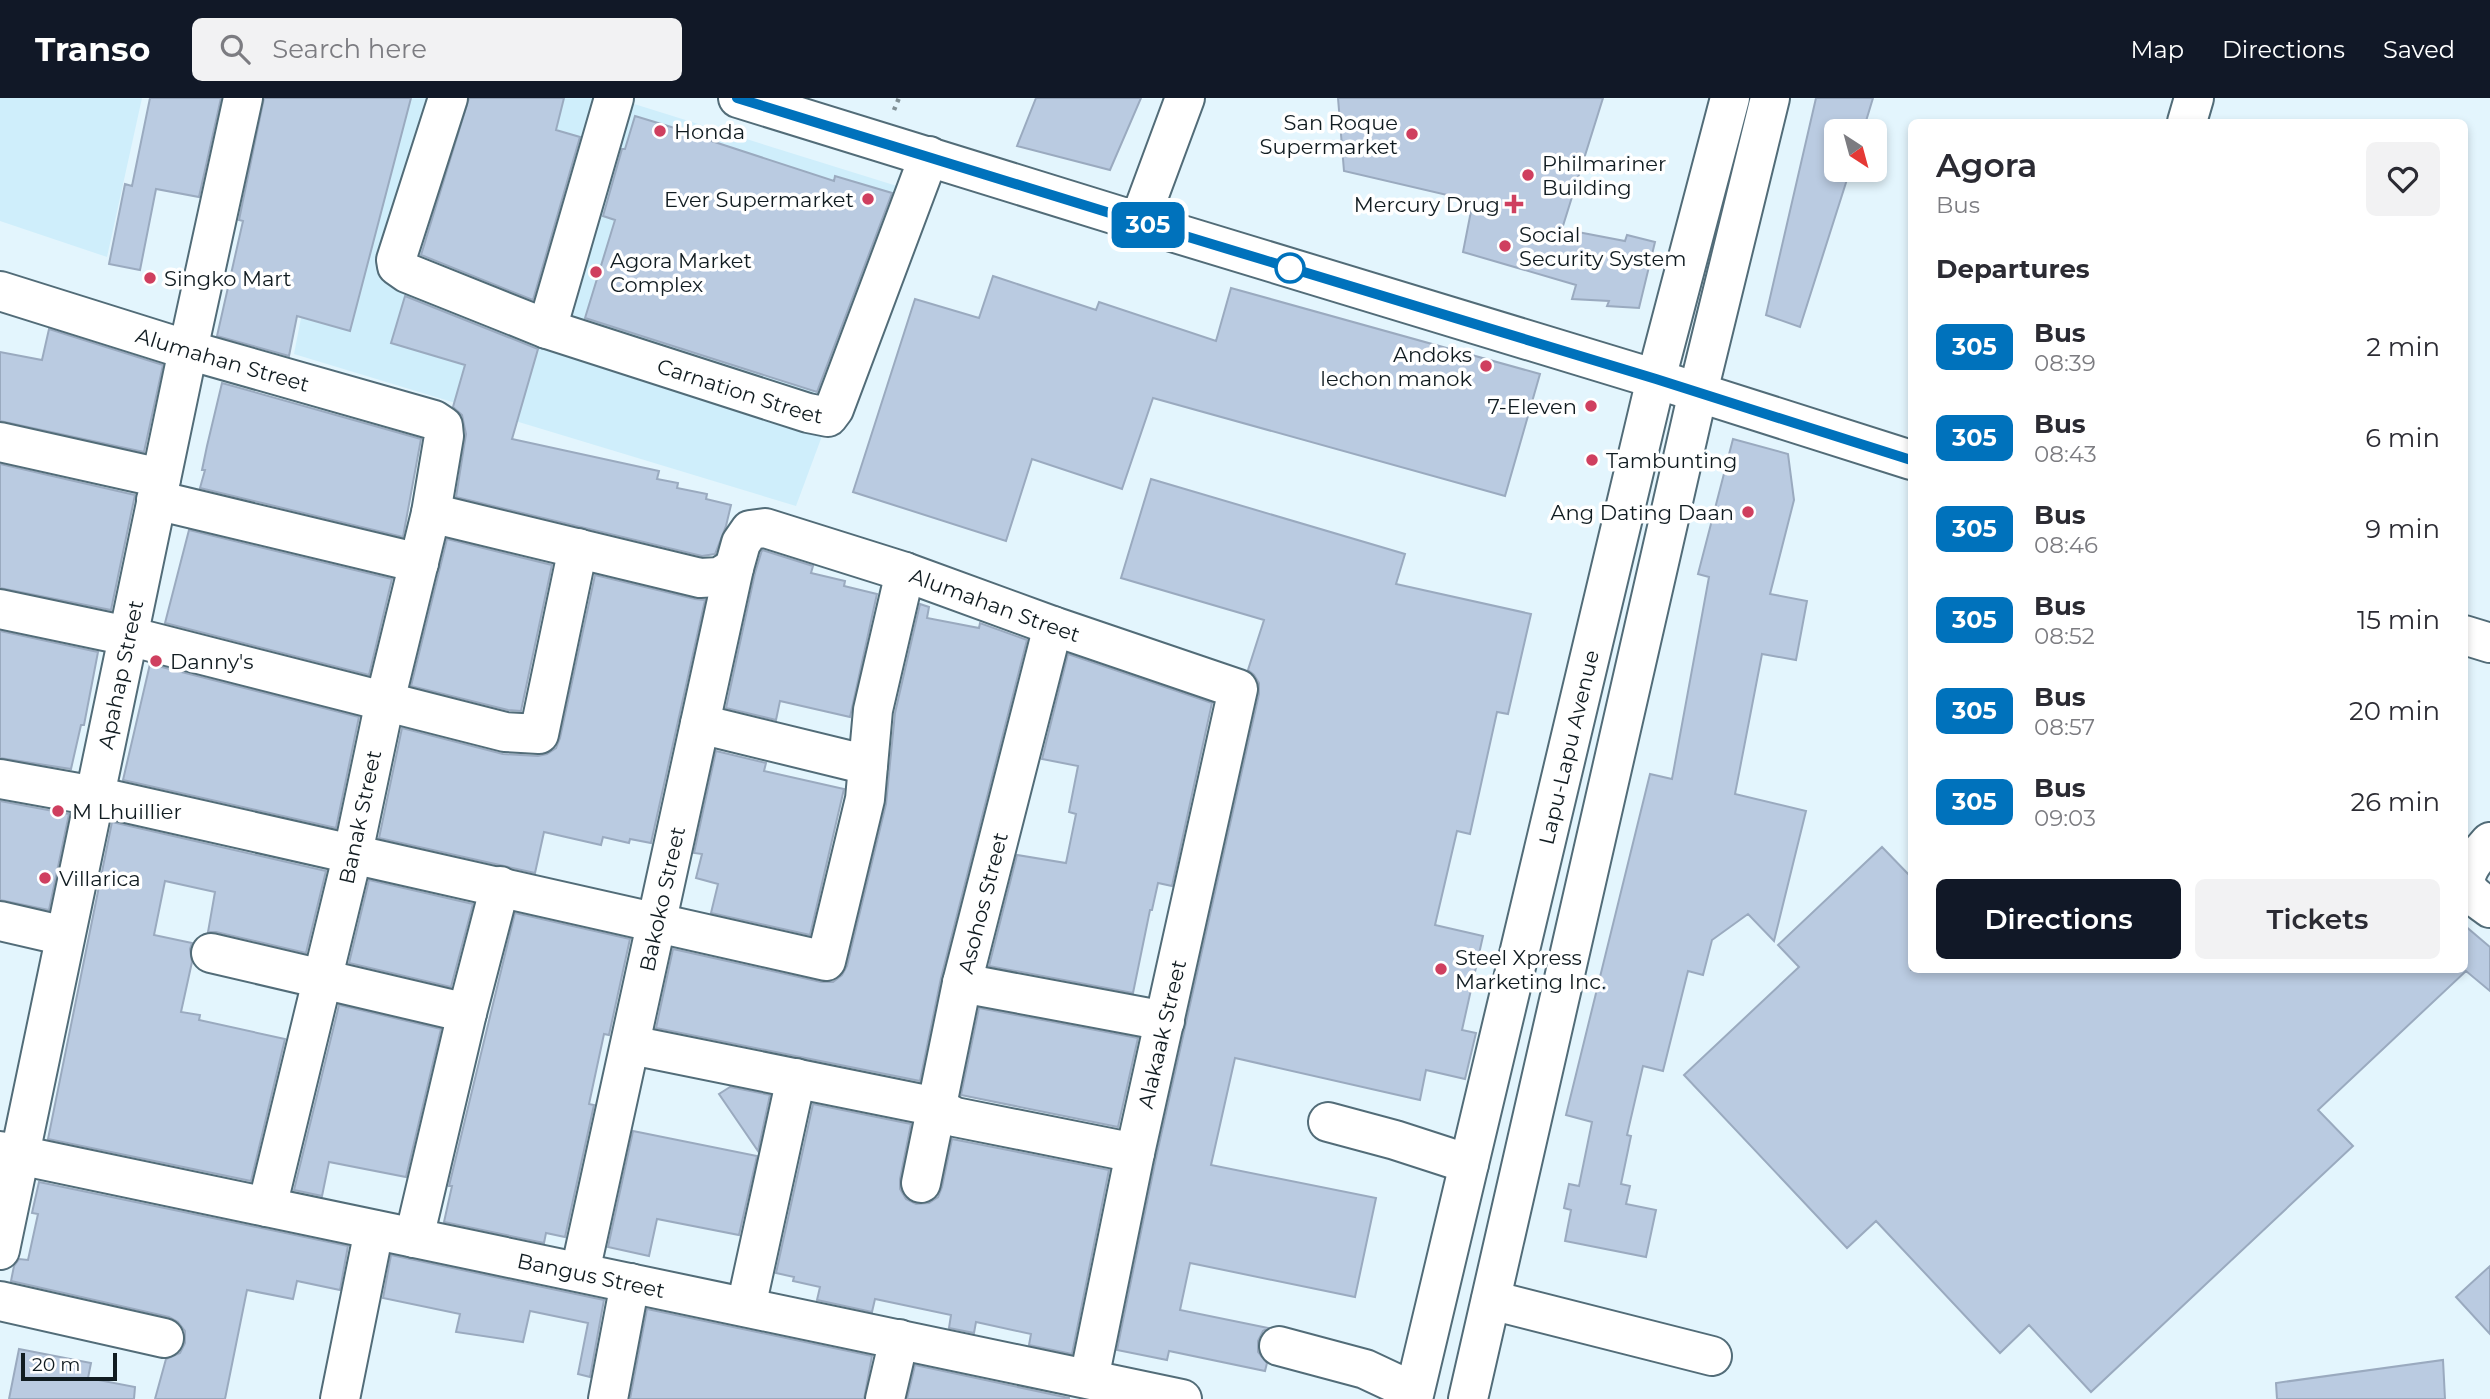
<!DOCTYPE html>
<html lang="en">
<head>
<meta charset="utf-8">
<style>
  :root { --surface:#fff; --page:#f2f2f3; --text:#2b2b33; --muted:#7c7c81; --accent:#111827 }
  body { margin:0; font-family:Montserrat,sans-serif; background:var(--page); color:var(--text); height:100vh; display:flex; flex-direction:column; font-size:26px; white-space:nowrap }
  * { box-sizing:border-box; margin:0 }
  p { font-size:23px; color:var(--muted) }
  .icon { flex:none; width:38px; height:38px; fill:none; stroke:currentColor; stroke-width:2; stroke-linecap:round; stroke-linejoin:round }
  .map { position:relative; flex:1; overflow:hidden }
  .details { position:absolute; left:1908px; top:21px; width:560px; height:854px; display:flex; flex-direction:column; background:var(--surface); border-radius:10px; box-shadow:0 4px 10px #0003 }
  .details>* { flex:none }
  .badge { padding:0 14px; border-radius:10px; font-size:24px; line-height:46px }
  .needle { width:46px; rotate:144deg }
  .buttons { position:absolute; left:1824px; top:21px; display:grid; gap:14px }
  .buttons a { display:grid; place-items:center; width:63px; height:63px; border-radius:10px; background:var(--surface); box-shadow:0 4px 10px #0003; font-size:35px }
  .scale { position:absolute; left:21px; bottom:18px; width:96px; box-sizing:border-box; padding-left:7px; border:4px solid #111c21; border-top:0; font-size:19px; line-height:24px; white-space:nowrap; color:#111c21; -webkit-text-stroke:5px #fff; paint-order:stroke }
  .map>.badge { position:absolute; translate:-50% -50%; box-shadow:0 0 0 4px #fff }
  h2 { padding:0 28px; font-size:26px; line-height:63px }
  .round { display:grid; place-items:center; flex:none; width:74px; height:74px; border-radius:10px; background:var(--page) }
  .head { display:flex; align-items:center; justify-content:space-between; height:119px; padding:0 28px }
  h1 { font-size:33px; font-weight:600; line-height:52px }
  .action { display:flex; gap:14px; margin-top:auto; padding:14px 28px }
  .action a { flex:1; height:80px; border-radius:10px; background:var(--accent); color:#fff; font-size:28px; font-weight:600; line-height:80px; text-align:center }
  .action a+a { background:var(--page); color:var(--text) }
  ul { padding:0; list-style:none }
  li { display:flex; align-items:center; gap:21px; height:91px; padding:0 28px }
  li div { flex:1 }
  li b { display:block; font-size:26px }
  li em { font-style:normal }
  li .badge { min-width:77px; font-weight:700; text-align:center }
  header { display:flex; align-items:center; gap:42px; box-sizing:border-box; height:98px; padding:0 35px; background:var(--accent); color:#fff }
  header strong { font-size:33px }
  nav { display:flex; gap:38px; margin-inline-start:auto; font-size:24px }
  .search { width:490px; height:63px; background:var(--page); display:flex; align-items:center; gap:18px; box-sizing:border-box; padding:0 24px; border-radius:10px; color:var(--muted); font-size:26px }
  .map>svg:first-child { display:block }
  .built { fill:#cfeefb }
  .building { fill:#bacbe1; stroke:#9aaabf; stroke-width:2 }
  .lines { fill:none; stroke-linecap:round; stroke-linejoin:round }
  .minor-casing { stroke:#526c78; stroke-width:42 }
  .major-casing { stroke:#526c78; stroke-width:42 }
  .path { stroke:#829197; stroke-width:4.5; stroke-dasharray:3.5 5; stroke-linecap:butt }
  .minor { stroke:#fff; stroke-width:38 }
  .major { stroke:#fff; stroke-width:38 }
  .line-casing { stroke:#fff; stroke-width:16 }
  .line { stroke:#0072bc; stroke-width:10 }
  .poi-dot { fill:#cf3f5f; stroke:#fff; stroke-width:2.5 }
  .stop-dot { fill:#fff; stroke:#0072bc; stroke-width:3.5 }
  .labels { text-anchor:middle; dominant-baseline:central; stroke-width:7; stroke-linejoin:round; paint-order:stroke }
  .poi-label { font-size:21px; fill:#111c21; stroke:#fff; text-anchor:start }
  .street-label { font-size:21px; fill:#111c21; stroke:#fff }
</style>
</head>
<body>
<header>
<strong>Transo</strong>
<div class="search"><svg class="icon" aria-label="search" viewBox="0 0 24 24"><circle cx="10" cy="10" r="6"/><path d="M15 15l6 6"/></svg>Search here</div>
<nav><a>Map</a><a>Directions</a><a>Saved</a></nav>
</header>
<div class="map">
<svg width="2490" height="1301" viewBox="0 0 2490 1301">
  <rect width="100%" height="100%" fill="#e3f5fd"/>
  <!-- built -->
  <path class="built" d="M0 0H142L107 159 0 123Z
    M344 0H615L913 93 796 408 294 256Z"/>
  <!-- building -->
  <path class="building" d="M150 0H221L199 99 156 91 140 172 109 166 125 86 132 88Z
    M264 0H411L350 233 297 218 289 258 217 238 243 123 239 122Z
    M469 0H564L556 32 580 39 533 202 421 157Z
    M1036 0H1141L1110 72 1017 48Z
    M1338 0H1603L1562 131 1625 143 1627 137 1655 144 1639 210 1607 208 1609 203 1572 201 1576 187 1463 154 1473 103 1344 73Z
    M1816 0H1873L1863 33H1836V72H1850L1800 229 1766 217Z
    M635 18 691 35 690 36 834 83 835 78 892 95 817 294 585 220 615 122 603 118 622 51H625Z
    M993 178 1096 212 1099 204 1216 243 1231 190 1540 276 1505 398 1153 300 1122 391 1032 361 1006 443 853 394 915 201 979 220Z
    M405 198 538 251 512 341 659 373 657 381 678 385 677 390 707 396 706 401 731 407 726 428 715 456 702 458 456 399 466 336 462 317 453 309 465 267 391 245Z
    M49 231 163 267 144 354 0 323V254L42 262Z
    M222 285 421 341 403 439 200 390 205 372H202L207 348Z
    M1733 341 1788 356 1794 402 1770 496 1807 503 1796 562 1762 556 1735 696 1806 713 1774 843 1748 816 1712 842 1703 877 1688 873 1663 973 1643 968 1627 1037 1631 1038 1621 1086 1630 1088 1626 1106 1656 1112 1646 1159 1565 1143 1571 1112 1564 1110 1569 1086 1579 1088 1592 1024 1566 1017 1650 676 1672 681 1709 479 1698 476Z
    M0 366 135 397 111 512 0 490Z
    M1151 381 1405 456 1396 486 1531 516 1508 616 1497 614 1470 736 1457 733 1435 827 1483 838 1462 932 1476 935 1465 981 1426 972 1420 1002 1235 960 1211 1067 1376 1100 1355 1199 1190 1165 1180 1212 1268 1230 1263 1233 1258 1243V1254L1267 1265 1265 1273 1169 1253 1167 1262 1117 1252 1156 1060 1259 596V585L1254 577 1248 572 1264 522 1121 480Z
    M189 432 392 481 369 577 165 525Z
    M447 441 552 467 521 613 508 612 411 588Z
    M762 452 813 468 811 475 845 483 844 488 877 496 850 619 780 603 776 622 726 610 755 475Z
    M595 477 695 501 705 502 651 745 630 741 629 745 603 739 601 747 544 734 535 775 379 740 402 630 503 656 538 658 547 656 556 650 560 640Z
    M920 506 929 509 927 520 979 530 980 525 1027 542 941 880 920 983 656 930 673 851 821 884H833L842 877 847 868 886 706 895 615Z
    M0 533 98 554 84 627H81L71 671 0 660Z
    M1068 556 1212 605 1172 788 1158 785 1152 812H1150L1133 895 989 868 1017 757 1066 765 1076 716 1069 714 1078 668 1042 661Z
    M150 566 359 619 336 730 123 682Z
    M716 653 766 665 764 673 844 691 810 837 711 815 718 786 696 780 702 756 694 755Z
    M0 703 69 716 49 812 0 802Z
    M112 724 326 773 306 855 216 834H208L215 794 165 783 154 837 192 845 190 851 192 864 181 914 200 917 199 922 285 941 251 1083 48 1041Z
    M1882 749 1911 779V872H2465L2464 827 2490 849V893L2466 873 2318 1012 2353 1048 2091 1294 2029 1227 2000 1255 1876 1123 1847 1150 1684 977 1799 869 1778 847Z
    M369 782 473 806 451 889 349 865Z
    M515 815 630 841 609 937 604 936 589 1006 594 1007 565 1139 546 1135 544 1145 444 1124 452 1088H449Z
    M339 907 441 931 406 1079 329 1064 322 1098 294 1092Z
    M979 910 1138 940 1118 1029 961 997Z
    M730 989 770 997 758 1053 719 996Z
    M813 1006 911 1026 900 1081V1091L906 1101 916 1106 929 1105 938 1099 942 1089 952 1041 1109 1072 1072 1256 1029 1247 1031 1236 976 1224 974 1235 949 1230 951 1217 875 1201 872 1214 817 1202 820 1189 793 1183 794 1179 776 1175Z
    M633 1033 757 1058 739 1137 657 1121 649 1158 608 1149Z
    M39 1084 348 1148 340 1192 297 1183 293 1201 247 1192 225 1301H155L166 1261 180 1255 185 1245V1233L178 1224 169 1219 11 1183 14 1168 19 1161 28 1162 38 1116 32 1115Z
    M391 1157 604 1202 590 1279 578 1276 588 1225 530 1213 523 1244 456 1234 460 1216 383 1200Z
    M2490 1168V1236L2456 1199Z
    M647 1211 872 1258 864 1301H630Z
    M19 1251 91 1265 88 1280 135 1289 134 1301H9Z
    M2443 1262 2445 1301H2277L2276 1285Z
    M915 1267 1069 1300V1301H907Z"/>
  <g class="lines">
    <defs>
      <g id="minor">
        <path id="s1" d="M448 0 396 162 397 168 407 175 547 231 808 315 828 319 834 311 929 58"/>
        <path d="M2187 24 2194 0"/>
        <path d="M1139 124 1185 0"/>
        <path id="s2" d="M0 193 188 252 434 322 443 328 444 338 431 415 385 603 353 755 267 1109"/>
        <path d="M547 231 614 0"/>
        <path d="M0 344 161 380"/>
        <path d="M156 402 419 465"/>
        <path d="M431 415 700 480 719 479 734 470"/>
        <path d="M0 511 128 538 505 634 539 636 578 450"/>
        <path d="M700 626 868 667"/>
        <path d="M0 681 95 698 826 863 865 701 873 612 905 474"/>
        <path d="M2490 744C2480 756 2458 775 2469 792 2473 799 2484 805 2490 810"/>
        <path d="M0 823 65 838"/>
        <path d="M211 855 467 915"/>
        <path d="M962 885 1165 923"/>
        <path d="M631 947 937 1009 955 1019 1135 1055"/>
        <path d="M1328 1024 1395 1042 1469 1066"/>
        <path id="s3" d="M0 1053 1182 1301"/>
        <path id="s4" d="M921 1085 962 885 1053 528"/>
        <path d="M414 1140 467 915 500 788"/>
        <path id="s5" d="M0 1152 188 252 243 0"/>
        <path id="s6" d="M580 1174 734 470 741 445 750 432 765 430 905 474 1053 528 1238 591 1135 1055 1089 1281"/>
        <path d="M1491 1202 1712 1258"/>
        <path d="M0 1203 164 1240"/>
        <path d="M746 1209 796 980"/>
        <path d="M1279 1248 1365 1271 1414 1294"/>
        <path d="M340 1301 374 1132"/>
        <path d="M608 1301 630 1185"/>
        <path d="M885 1301 899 1241"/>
      </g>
      <g id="major">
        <path d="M738 0 1139 124 1656 281 1911 362"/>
        <path d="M2464 537 2490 545"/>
        <path id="s7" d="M1413 1301 1656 281 1730 0"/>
        <path d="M1468 1301 1698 294 1770 0"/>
      </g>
    </defs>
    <!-- minor casing -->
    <use href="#minor" class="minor-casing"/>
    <!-- major casing -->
    <use href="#major" class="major-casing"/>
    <!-- path -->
    <path class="path" d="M894 12 899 0"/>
    <!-- minor -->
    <use href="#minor" class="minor"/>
    <!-- major -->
    <use href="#major" class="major"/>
  </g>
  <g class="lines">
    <defs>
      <path id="line" d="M737 0 1139 124 1656 281 1911 362"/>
    </defs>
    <!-- line casing -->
    <use href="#line" class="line-casing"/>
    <!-- line -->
    <use href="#line" class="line"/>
  </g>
  <!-- markers -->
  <g class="poi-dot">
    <circle cx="660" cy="33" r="7"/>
    <circle cx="1412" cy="36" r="7"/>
    <circle cx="1528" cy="77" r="7"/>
    <circle cx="868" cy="101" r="7"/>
    <path d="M1510.5 95.5h7v7h7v7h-7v7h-7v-7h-7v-7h7z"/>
    <circle cx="1505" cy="148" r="7"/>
    <circle cx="596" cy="174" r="7"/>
    <circle cx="150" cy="180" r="7"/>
    <circle cx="1486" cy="268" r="7"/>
    <circle cx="1591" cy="308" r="7"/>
    <circle cx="1592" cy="362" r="7"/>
    <circle cx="1748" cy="414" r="7"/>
    <circle cx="156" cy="563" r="7"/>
    <circle cx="58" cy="713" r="7"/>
    <circle cx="45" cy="780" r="7"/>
    <circle cx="1441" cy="871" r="7"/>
  </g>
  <circle class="stop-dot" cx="1290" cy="170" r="14"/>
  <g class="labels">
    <!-- poi labels -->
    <g class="poi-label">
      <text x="1398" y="24" text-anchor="end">San Roque<tspan x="1398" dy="24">Supermarket</tspan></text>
      <text x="674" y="33">Honda</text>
      <text x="1542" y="65">Philmariner<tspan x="1542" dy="24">Building</tspan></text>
      <text x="854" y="101" text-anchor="end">Ever Supermarket</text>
      <text x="1500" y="106" text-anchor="end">Mercury Drug</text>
      <text x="1519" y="136">Social<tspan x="1519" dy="24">Security System</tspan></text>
      <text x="610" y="162">Agora Market<tspan x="610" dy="24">Complex</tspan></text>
      <text x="164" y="180">Singko Mart</text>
      <text x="1472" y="256" text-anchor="end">Andoks<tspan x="1472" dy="24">lechon manok</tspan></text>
      <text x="1577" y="308" text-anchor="end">7-Eleven</text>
      <text x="1606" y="362">Tambunting</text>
      <text x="1734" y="414" text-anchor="end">Ang Dating Daan</text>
      <text x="170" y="563">Danny's</text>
      <text x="72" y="713">M Lhuillier</text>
      <text x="59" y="780">Villarica</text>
      <text x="1455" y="859">Steel Xpress<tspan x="1455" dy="24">Marketing Inc.</tspan></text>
    </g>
    <!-- street labels -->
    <g class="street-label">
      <text stroke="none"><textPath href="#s2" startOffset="233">Alumahan Street</textPath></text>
      <text stroke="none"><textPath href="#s1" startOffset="542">Carnation Street</textPath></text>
      <text stroke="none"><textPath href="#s6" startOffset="1020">Alumahan Street</textPath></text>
      <text stroke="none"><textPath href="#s5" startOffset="588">Apahap Street</textPath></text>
      <text stroke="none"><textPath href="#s7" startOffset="670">Lapu-Lapu Avenue</textPath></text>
      <text transform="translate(360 719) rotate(-78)">Banak Street</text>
      <text stroke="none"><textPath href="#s6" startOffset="382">Bakoko Street</textPath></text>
      <text stroke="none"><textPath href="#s4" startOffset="287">Asohos Street</textPath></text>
      <text transform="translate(1162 936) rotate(-77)">Alakaak Street</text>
      <text stroke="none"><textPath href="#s3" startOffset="604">Bangus Street</textPath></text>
    </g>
  </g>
</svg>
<div class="buttons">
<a><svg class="needle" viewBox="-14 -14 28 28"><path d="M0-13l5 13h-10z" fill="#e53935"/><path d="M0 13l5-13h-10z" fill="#7c7c81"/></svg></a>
</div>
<div class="scale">20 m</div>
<b class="badge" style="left:1148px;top:127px;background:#0072bc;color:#fff">305</b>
<section class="details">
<div class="head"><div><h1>Agora</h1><p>Bus</p></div><a class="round"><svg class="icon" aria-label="heart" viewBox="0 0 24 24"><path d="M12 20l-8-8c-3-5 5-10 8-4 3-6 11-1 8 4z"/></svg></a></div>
<h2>Departures</h2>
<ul>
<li><span class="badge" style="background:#0072bc;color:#fff">305</span><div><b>Bus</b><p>08:39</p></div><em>2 min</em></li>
<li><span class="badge" style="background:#0072bc;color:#fff">305</span><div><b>Bus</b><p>08:43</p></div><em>6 min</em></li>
<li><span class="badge" style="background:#0072bc;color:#fff">305</span><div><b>Bus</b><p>08:46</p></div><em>9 min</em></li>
<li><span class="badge" style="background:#0072bc;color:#fff">305</span><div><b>Bus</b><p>08:52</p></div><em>15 min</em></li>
<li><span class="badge" style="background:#0072bc;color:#fff">305</span><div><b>Bus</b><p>08:57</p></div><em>20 min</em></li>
<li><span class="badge" style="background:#0072bc;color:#fff">305</span><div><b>Bus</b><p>09:03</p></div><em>26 min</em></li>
</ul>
<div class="action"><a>Directions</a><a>Tickets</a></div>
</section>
</div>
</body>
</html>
